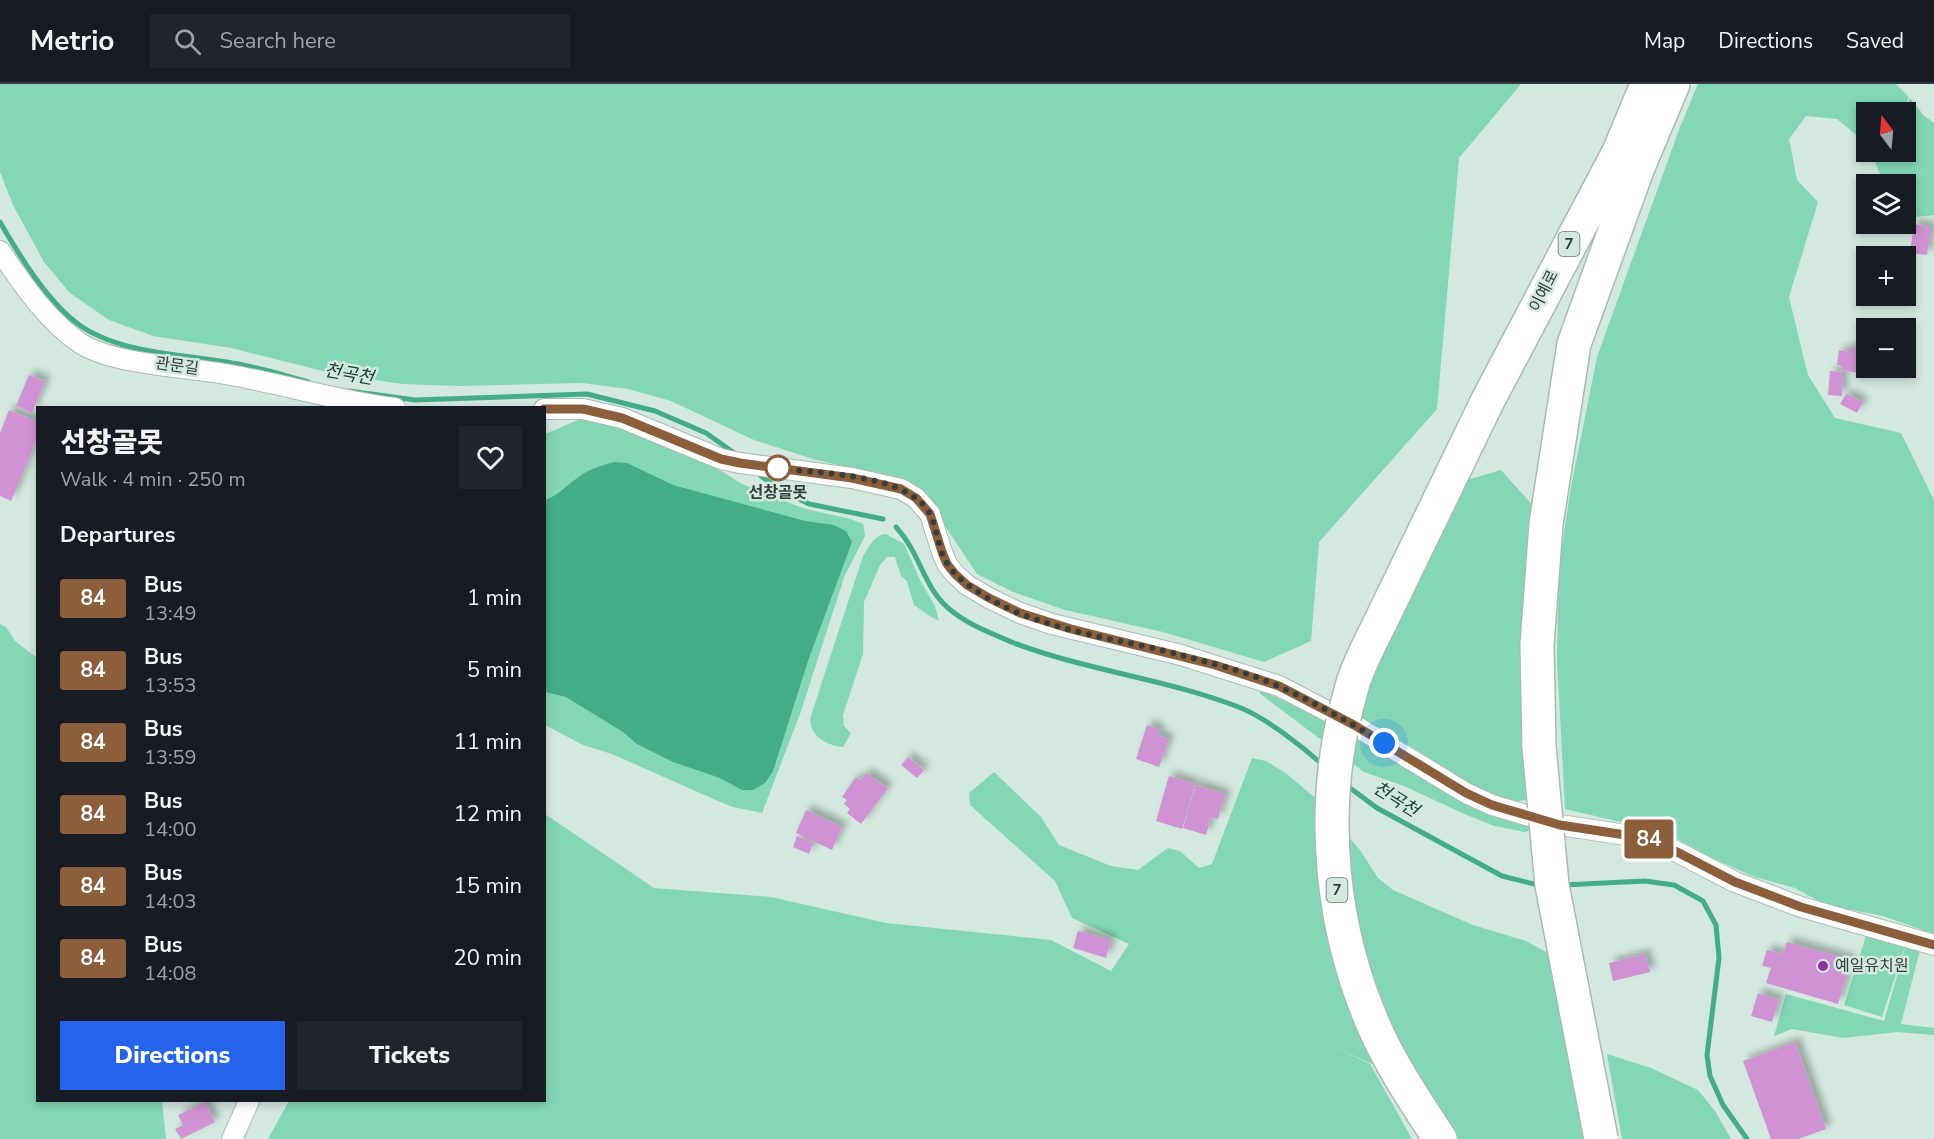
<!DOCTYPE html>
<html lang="en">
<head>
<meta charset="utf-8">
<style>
  :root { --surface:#171b24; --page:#20242c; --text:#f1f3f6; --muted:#9ea1a6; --line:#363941; --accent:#2563eb }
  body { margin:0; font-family:"Nunito Sans","Noto Sans KR",sans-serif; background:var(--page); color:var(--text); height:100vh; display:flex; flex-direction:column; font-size:22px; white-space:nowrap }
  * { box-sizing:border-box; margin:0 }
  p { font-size:20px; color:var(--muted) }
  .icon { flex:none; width:33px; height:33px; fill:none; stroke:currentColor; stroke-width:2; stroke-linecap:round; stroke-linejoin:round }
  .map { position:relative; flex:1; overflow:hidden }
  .sheet { position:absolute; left:36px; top:322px; width:510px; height:696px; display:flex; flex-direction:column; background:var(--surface); border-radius:0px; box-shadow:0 3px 9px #0003 }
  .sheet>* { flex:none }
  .badge { padding:0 12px; border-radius:4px; font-size:21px; line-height:39px }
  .needle { width:39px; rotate:344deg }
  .controls { position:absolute; left:1856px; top:18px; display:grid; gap:12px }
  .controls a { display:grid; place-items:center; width:60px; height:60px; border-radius:0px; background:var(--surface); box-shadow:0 3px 9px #0003; font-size:30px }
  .you { position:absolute; width:30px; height:30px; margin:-15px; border:4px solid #fff; border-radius:50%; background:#1a73e8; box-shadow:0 0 0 9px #1a73e833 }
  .map>.badge { position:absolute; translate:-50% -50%; box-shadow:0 0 0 3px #fff }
  h2 { padding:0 24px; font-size:22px; line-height:54px }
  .round { display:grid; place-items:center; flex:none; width:63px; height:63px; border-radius:0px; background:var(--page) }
  .head { display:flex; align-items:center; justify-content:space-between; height:102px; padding:0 24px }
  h1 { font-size:28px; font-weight:800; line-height:45px }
  .primary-button { display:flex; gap:12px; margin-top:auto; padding:12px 24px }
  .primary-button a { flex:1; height:69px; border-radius:0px; background:var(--accent); color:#fff; font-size:24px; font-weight:800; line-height:69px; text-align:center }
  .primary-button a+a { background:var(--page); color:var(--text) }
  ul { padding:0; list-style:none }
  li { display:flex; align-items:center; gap:18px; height:72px; padding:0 24px }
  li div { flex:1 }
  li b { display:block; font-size:22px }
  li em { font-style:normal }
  li .badge { min-width:66px; font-weight:700; text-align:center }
  header { display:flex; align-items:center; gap:36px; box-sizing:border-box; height:84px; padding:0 30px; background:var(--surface); border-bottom:2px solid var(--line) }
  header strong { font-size:28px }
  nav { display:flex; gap:33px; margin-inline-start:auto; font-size:21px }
  .search { width:420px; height:54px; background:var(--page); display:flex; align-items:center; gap:15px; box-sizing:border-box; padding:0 21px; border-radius:0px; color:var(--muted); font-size:22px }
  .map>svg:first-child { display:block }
  .green { fill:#83d7b5 }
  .water { fill:#44ac87 }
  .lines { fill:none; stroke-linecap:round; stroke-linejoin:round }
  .stream { stroke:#44ac87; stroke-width:5 }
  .building { fill:#cf93d4; filter:url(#shadow) }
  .street-casing { stroke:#a8bbb2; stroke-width:22 }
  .highway-casing { stroke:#a8bbb2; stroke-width:36 }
  .street { stroke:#fff; stroke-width:20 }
  .highway { stroke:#fff; stroke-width:33 }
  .highway-bridge-casing { stroke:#a8bbb2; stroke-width:36; stroke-linecap:butt }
  .highway-bridge { stroke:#fff; stroke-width:33 }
  .line-casing { stroke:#fff; stroke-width:14 }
  .line { stroke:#8b5e3c; stroke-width:9 }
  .walk { stroke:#353e3a; stroke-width:6; stroke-dasharray:0 10.8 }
  .stop-dot { fill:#fff; stroke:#8b5e3c; stroke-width:3 }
  .poi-dot { fill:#92339c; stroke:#d3e8de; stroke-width:2 }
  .labels { text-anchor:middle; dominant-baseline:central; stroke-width:5; stroke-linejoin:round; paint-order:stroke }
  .shield { fill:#d3e8de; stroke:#64716b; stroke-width:1.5 }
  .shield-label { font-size:15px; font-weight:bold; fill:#353e3a }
  .street-label { font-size:16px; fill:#353e3a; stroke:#d3e8de }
  .stop-label { font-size:16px; font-weight:bold; fill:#353e3a; stroke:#d3e8de }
  .poi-label { font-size:16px; fill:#353e3a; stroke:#d3e8de; text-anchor:start }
  .water-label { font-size:18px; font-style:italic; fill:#164333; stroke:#d3e8de }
</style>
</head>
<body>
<header>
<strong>Metrio</strong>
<div class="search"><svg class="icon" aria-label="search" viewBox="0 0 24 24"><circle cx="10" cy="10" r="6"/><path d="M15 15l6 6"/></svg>Search here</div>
<nav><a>Map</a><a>Directions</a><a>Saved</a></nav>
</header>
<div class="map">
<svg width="1934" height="1055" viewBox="0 0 1934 1055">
  <defs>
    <filter id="shadow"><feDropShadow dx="5.5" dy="-5.5" stdDeviation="3" flood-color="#0004"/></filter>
  </defs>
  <rect width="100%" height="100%" fill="#d3e8de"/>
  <!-- green -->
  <path class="green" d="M0 0H1521L1459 74 1437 325 1319 458 1311 557 1264 578 1163 548 1065 526 1013 508 977 490 923 409 903 395 816 376 754 356 671 317 628 305 583 299 459 302 402 300 335 290 231 264 153 252 109 236 70 209 44 178 13 121 0 88Z
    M1698 0H1896L1909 13 1903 28H1866V59L1837 35 1806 32 1789 55 1797 96 1818 118 1789 213 1808 291 1835 334 1901 349 1934 416V850L1883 832 1826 821 1795 804 1755 793 1716 776 1664 748 1565 725 1557 576 1559 482 1571 403 1597 273 1680 43Z
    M1910 14 1923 31 1934 39V131L1907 134 1905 131V100H1883L1872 68H1905L1904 28Z
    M583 334 618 342 723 388 742 400 770 412 806 425 851 435 863 440 865 452 845 491 800 630 762 729 733 723 718 717 612 670 583 661 545 641V350Z
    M1501 386 1535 424 1524 662 1526 716 1506 719 1469 703 1433 676 1393 652 1359 635 1388 548 1467 396Z
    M886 450 904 460 920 496 935 522 939 537 928 531 914 521 907 497 901 492 895 473H887L880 481 864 518 863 570 843 631 844 642 851 649 843 663C826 661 811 653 810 635L863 472C869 463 874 451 886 450Z
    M0 540 6 543 15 557 37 574 38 1017H162L166 1055H0Z
    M1263 607 1328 638 1495 732 1535 744 1525 748 1494 742 1462 729 1404 702 1364 688 1259 609Z
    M1252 674 1266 677 1287 690 1314 713 1360 766 1378 794 1393 806 1473 841 1526 857 1548 869 1584 1055H1458L1427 1005 1330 961 1370 980 1412 1055H268L289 1017H544L545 730 654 804 771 813 886 839 1051 856 1111 887 1129 860 1072 834 1055 797 970 721 969 709 994 688 1041 733 1059 761 1111 782 1138 786 1168 764 1180 767 1199 784 1212 780Z
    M1867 849 1905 862 1882 933 1844 921Z
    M1906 861 1920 866 1901 940 1934 944V951L1897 948 1843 954 1792 945 1774 952 1786 910 1884 937Z
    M1607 970 1651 984 1698 1006 1715 1027 1731 1055H1622Z"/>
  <!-- water -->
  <path class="water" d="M615 378 627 379 673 401 805 437 834 441 846 447 852 458 809 574 773 687 765 699 753 706H742L720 694 673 678 637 660 623 648 566 613 545 608V416C559 411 567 401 580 392 590 385 602 381 615 378Z"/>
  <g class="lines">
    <!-- stream -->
    <path class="stream" d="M0 138C19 171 47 217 78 240 119 270 183 270 232 279 258 283 283 291 308 298
      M349 307 415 316 587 310 655 327 706 349 737 371
      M761 392 778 404 809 420 883 435
      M896 443C922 471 923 506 953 528 971 542 993 550 1014 559 1088 587 1167 595 1241 624 1266 634 1303 663 1323 681
      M1346 701 1377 724 1502 792 1542 802
      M1563 801 1645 797 1674 801 1703 817 1716 841 1719 874 1707 971 1710 992 1723 1021 1747 1055"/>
  </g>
  <!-- building -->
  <path class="building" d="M1914 140 1931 143 1927 171 1910 169Z
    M1850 263 1866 265V284H1881L1880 288 1871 287 1870 291 1841 286 1842 282 1837 281 1839 266 1849 268Z
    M1830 287 1843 288 1842 312 1828 311Z
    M29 291 45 297 32 329 16 322Z
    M1846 310 1863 318 1857 329 1840 320Z
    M9 326 38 338V352L11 417 0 412V349Z
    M1147 641 1159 645 1158 651 1169 655 1159 683 1136 675Z
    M908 673 924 686 917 694 901 681Z
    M866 689 888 704 861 740 847 729 850 725 844 720 847 716 842 713 856 693 861 696Z
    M1169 692 1195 700 1182 745 1156 737Z
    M1196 701 1225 710 1218 735 1211 733 1206 751 1183 744Z
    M806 726 842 743 832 766 796 749Z
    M797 752 813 759 809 770 793 763Z
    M1078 847 1111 856 1106 874 1073 864Z
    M1787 858 1851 876 1838 920 1766 899 1771 884 1762 882 1767 866 1783 870Z
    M1645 870 1650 888 1613 897 1609 879Z
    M1758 909 1779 916 1772 938 1751 932Z
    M1795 958 1826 1045 1798 1055H1771L1743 977Z
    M205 1018 215 1038 181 1055 175 1045 183 1041 178 1031Z"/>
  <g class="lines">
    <defs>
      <path id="street" d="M0 167C22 199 47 237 80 259 113 281 190 283 231 291 286 301 339 317 395 324
        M544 325H583L622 334 721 375 740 379 852 394 901 405 916 414 930 430 942 468 947 480 955 490 967 501 989 514 1020 529 1052 540 1181 571 1279 602 1354 641 1466 709 1492 721 1560 741 1652 755 1735 798 1801 823 1934 861
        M232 1055 249 1017"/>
      <path id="highway" d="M1379 541 1487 318 1619 68 1646 3
        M1539 663 1537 561 1546 440 1574 260 1638 83 1673 0"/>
    </defs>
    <!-- street casing -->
    <use href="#street" class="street-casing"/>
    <!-- highway casing -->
    <use href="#highway" class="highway-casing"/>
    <!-- street -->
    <use href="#street" class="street"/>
    <!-- highway -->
    <use href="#highway" class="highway"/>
    <defs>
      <path id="highway-bridge" d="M1379 541C1371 557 1362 574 1356 591 1352 600 1350 611 1347 621 1319 729 1331 848 1377 949 1394 986 1418 1021 1440 1055
        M1539 663 1552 801 1601 1055"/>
    </defs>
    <!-- highway-bridge casing -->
    <use href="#highway-bridge" class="highway-bridge-casing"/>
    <!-- highway-bridge -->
    <use href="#highway-bridge" class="highway-bridge"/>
  </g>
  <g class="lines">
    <defs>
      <path id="line" d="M544 325H583L622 334 721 375 740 379 852 394 901 405 916 414 930 430 942 468 947 480 955 490 967 501 989 514 1020 529 1071 545 1215 581 1279 602 1354 641 1466 709 1492 721 1560 741 1652 755 1735 798 1801 823 1934 861"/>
    </defs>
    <!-- line casing -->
    <use href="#line" class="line-casing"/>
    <!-- line -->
    <use href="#line" class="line"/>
    <!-- walk -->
    <path class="walk" d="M778 384C819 390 908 389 930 430 936 442 937 456 942 469 950 490 967 501 986 513 1044 547 1116 554 1181 571 1214 580 1249 588 1280 603 1316 619 1350 639 1384 659"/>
  </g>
  <!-- markers -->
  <circle class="stop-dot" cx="778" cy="384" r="12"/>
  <circle class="poi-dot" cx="1823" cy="882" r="6"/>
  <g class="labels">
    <!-- shield labels -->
    <g class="shield">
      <rect x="1558.5" y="148" width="21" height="24" rx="4.5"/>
      <rect x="1326.5" y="794" width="21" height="24" rx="4.5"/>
    </g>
    <g class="shield-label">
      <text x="1569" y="160">7</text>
      <text x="1337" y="806">7</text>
    </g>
    <!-- street labels -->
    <g class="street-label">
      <text transform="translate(1544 207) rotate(-63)">이예로</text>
      <text transform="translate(177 282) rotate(8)">관문길</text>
    </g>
    <!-- stop labels -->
    <g class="stop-label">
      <text x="778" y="409">선창골못</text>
    </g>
    <!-- poi labels -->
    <g class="poi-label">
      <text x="1835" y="882">예일유치원</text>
    </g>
    <!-- water labels -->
    <g class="water-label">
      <text transform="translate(349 290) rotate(10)">천곡천</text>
      <text transform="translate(1396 715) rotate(32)">천곡천</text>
    </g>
  </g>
</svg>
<div class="controls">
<a><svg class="needle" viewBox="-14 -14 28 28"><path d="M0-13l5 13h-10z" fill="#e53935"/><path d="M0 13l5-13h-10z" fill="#9ea1a6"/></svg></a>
<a><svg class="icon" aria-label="layers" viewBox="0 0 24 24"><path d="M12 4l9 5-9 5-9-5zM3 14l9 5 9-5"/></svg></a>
<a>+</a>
<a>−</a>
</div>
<div class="you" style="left:1384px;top:659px"></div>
<b class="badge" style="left:1649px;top:755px;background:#8b5e3c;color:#fff">84</b>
<section class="sheet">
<div class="head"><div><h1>선창골못</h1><p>Walk · 4 min · 250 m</p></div><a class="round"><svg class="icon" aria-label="heart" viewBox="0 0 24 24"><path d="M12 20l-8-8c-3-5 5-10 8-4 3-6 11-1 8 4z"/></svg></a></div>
<h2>Departures</h2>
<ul>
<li><span class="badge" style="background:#8b5e3c;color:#fff">84</span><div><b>Bus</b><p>13:49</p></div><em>1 min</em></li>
<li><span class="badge" style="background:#8b5e3c;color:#fff">84</span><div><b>Bus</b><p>13:53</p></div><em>5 min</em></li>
<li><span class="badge" style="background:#8b5e3c;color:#fff">84</span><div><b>Bus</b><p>13:59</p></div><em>11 min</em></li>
<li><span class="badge" style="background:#8b5e3c;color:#fff">84</span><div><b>Bus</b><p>14:00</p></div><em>12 min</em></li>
<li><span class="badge" style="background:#8b5e3c;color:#fff">84</span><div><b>Bus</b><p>14:03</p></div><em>15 min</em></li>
<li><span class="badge" style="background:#8b5e3c;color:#fff">84</span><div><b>Bus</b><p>14:08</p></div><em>20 min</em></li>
</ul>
<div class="primary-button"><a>Directions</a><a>Tickets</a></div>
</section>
</div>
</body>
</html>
